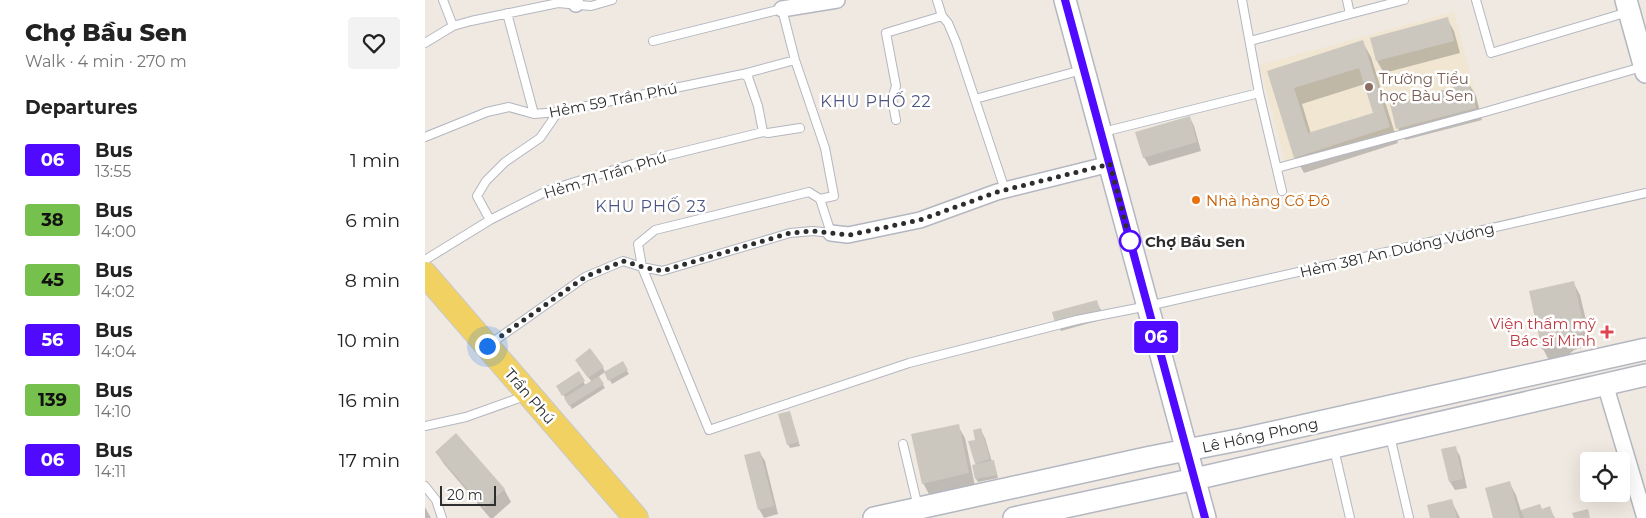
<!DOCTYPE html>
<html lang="en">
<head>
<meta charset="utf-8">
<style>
  :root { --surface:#fff; --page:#f2f2f2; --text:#222; --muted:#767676 }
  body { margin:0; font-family:Montserrat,sans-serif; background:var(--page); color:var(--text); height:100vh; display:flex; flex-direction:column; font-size:19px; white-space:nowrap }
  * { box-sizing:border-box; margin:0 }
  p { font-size:16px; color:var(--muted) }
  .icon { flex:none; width:28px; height:28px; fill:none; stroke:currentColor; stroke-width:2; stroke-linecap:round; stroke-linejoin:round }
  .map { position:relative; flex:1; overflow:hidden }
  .details { display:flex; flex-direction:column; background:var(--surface); width:425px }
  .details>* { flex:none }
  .badge { padding:0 10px; border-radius:4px; font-size:18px; line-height:32px }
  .buttons { position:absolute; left:1155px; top:452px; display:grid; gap:10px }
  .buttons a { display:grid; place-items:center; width:50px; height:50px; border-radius:5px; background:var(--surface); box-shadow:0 5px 20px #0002; font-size:25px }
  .scale { position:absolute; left:15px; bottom:12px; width:56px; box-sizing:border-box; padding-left:5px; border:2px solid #2e2e2e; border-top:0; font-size:14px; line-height:18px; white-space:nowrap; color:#2e2e2e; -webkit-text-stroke:4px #fff; paint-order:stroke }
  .you { position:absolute; width:25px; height:25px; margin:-12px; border:4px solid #fff; border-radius:50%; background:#1a73e8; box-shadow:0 0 0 8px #1a73e833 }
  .map>.badge { position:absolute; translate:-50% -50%; box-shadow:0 0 0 2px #fff }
  h2 { padding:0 25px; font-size:19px; line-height:45px }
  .round { display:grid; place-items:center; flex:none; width:52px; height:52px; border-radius:5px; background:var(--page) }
  .headline { display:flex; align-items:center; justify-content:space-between; height:85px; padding:0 25px }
  h1 { font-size:24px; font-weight:800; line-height:38px }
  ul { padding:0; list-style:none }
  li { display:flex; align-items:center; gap:15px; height:60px; padding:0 25px }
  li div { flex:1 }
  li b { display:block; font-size:19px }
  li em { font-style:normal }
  li .badge { min-width:55px; font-weight:700; text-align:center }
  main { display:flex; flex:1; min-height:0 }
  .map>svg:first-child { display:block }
  .education { fill:#f0e6d1 }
  .shadow { fill:#0003; fill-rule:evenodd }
  .building { fill:#cbc7bf; fill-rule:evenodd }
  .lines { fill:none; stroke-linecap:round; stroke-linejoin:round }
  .lane-casing { stroke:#b4b7c1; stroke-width:10 }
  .street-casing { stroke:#b4b7c1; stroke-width:18 }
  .secondary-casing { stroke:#b4b7c1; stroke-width:24 }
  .primary-casing { stroke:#c9c9c9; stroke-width:26 }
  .lane { stroke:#fff; stroke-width:8 }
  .street { stroke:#fff; stroke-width:15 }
  .secondary { stroke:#fff; stroke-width:21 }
  .primary { stroke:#f2d163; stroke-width:24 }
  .line-casing { stroke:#fff; stroke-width:11 }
  .line { stroke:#4f0aff; stroke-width:8 }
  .walk { stroke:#2e2e2e; stroke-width:5; stroke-dasharray:0 9 }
  .education-dot { fill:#8d6e63; stroke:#fff; stroke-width:2 }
  .food-dot { fill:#e8710a; stroke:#fff; stroke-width:2 }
  .stop-dot { fill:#fff; stroke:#4f0aff; stroke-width:2.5 }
  .health-dot { fill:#e0444e; stroke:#fff; stroke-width:2 }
  .labels { text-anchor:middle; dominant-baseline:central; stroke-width:5; stroke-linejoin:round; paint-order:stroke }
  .education-label { font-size:15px; fill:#785e54; stroke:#fff; text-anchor:start }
  .street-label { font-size:15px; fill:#2e2e2e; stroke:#fff }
  .food-label { font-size:15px; fill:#c56008; stroke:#fff; text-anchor:start }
  .stop-label { font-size:15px; font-weight:bold; fill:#2e2e2e; stroke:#fff; text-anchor:start }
  .health-label { font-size:15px; fill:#be3a42; stroke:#fff; text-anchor:end }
  .neighbourhood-label { font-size:16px; letter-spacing:1px; fill:#4d5680; stroke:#fff }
</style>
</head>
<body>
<main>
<section class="details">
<div class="headline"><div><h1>Chợ Bầu Sen</h1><p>Walk · 4 min · 270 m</p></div><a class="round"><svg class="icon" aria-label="heart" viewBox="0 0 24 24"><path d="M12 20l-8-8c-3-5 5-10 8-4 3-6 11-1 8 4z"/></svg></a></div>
<h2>Departures</h2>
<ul>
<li><span class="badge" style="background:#4f0aff;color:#fff">06</span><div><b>Bus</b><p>13:55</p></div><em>1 min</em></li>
<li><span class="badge" style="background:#76c04d;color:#111">38</span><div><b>Bus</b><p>14:00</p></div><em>6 min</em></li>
<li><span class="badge" style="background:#76c04d;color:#111">45</span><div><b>Bus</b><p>14:02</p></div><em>8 min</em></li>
<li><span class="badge" style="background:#4f0aff;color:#fff">56</span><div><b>Bus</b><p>14:04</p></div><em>10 min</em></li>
<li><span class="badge" style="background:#76c04d;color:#111">139</span><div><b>Bus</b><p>14:10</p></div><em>16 min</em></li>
<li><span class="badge" style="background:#4f0aff;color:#fff">06</span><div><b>Bus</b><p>14:11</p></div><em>17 min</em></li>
</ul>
</section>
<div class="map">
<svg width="1221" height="518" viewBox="0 0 1221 518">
  <rect width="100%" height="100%" fill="#efe9e1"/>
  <!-- education -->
  <path class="education" d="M1029 12 1054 108 860 161 834 65Z"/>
  <!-- shadow -->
  <path class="shadow" d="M1022 19 1029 31 1035 53 959 73 952 61Z
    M937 41 946 57 973 143 879 173 870 157 843 72ZM940 84 950 114 886 134 877 104Z
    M1044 84 1051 96 1057 120 980 140 973 128Z
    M765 118 769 126 776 151 724 166 719 157Z
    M1148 282 1155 295 1167 345 1149 350 1141 357 1125 362 1118 349Z
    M671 301 676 310 679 319 636 331 632 322Z
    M197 363 204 374 187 384 180 372 173 377 180 388 147 409 133 386 153 373 161 386 167 382 153 364 178 368 180 372Z
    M364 412 375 446 365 448 363 444Z
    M533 426 540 438 550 486 505 496 498 483Z
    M555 429 560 438 567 462 570 466 573 478 553 482 551 479V463L552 440Z
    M1030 448 1035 456 1042 488 1030 490 1025 482 1018 450Z
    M11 452 79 489 86 502 68 518H65L19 464Z
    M335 453 340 461 353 514 339 518 334 509Z
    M1084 482 1091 495 1096 511 1114 505 1117 510 1124 508 1130 518H1069Z
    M1026 500 1035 518H1007Z
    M0 507 6 518H0Z"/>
  <!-- building -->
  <path class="building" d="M1023 17 1029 41 951 61 945 38Z
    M938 40 965 127 869 158 842 71ZM934 68 948 113 883 133 869 88Z
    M1044 83 1051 108 971 129 965 104Z
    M765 116 772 142 718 158 710 132Z
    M1149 281 1160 332 1142 337 1134 345 1117 350 1104 291Z
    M672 300 675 311 630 323 627 312Z
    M165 348 179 367 163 378 150 360Z
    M198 361 203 370 183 381 179 372Z
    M154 371 160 381 137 396 131 386Z
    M174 376 179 384 144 406 139 398Z
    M365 411 374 442 362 445 353 414Z
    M534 424 544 473 497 484 486 434Z
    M556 428 565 459 550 464 543 441 550 440 548 430Z
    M31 433 80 489 59 508 10 452Z
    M1031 446 1038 479 1024 482 1016 449Z
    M335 451 349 506 333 510 319 455Z
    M569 460 572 475 550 479 547 465Z
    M1085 481 1095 518H1068L1060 488Z
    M1027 499 1032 518H1005L1002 505Z
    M1115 504 1117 509 1125 506 1129 518H1099L1096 510Z
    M1163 509 1165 518H1149L1147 513Z"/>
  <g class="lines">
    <defs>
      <path id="lane" d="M18 0 28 26
        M817 0 834 93
        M922 0 925 14 979 0
        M1051 0 1066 53 1203 12
        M82 13 109 114
        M517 16 523 23 531 42 580 190
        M228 41 357 9 370 60 400 148 409 196 395 199
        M825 41 925 14
        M0 43 28 26 46 21 133 3 166 6 187 0
        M318 74 370 60
        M550 99 657 70
        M471 120 467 99 471 86 461 33 517 16 512 0
        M678 132 834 93 857 191
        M0 137 62 112 84 107 109 114 133 112 318 74 323 77 333 106 338 132
        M852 168 1060 112 1217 67
        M65 220 52 196 61 181 80 162 115 138 133 112
        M0 260 65 220 124 190 208 164 338 132 343 133 375 128
        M65 344 160 277 198 261 217 267 237 271 365 233 388 231 406 233 395 199 384 192 230 230 213 244 217 267 284 430 484 363 652 320 723 306 1221 193
        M0 426 41 417 100 396
        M965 436 984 518
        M478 444 493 507
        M909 449 925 518
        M0 486 11 500 17 518"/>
      <path id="street" d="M150 0 151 4
        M357 9 412 0
        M406 233 423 235 495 220 572 192 685 164
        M1180 384 1220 518"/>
      <path id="secondary" d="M640 0 780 518
        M1201 0 1221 72
        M449 518 726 457 818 439 1221 349
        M589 518 770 479 1221 375"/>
      <path id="primary" d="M0 274 211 518"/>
    </defs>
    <!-- lane casing -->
    <use href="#lane" class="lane-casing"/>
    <!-- street casing -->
    <use href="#street" class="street-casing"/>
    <!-- secondary casing -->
    <use href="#secondary" class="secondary-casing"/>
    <!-- primary casing -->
    <use href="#primary" class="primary-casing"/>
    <!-- lane -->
    <use href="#lane" class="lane"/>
    <!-- street -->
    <use href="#street" class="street"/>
    <!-- secondary -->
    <use href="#secondary" class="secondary"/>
    <!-- primary -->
    <use href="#primary" class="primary"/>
  </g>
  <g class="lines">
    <defs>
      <path id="line" d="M640 0 780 518"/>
    </defs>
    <!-- line casing -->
    <use href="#line" class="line-casing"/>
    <!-- line -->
    <use href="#line" class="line"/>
    <!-- walk -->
    <path class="walk" d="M62 346 160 277 198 261 218 267 237 271 365 233 388 231 424 235 495 220 572 192 685 164 705 241"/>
  </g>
  <!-- markers -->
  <circle class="education-dot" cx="944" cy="87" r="5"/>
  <circle class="food-dot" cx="771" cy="200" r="5"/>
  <circle class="stop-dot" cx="705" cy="241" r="10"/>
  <path class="health-dot" d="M1179.5 324.5h5v5h5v5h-5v5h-5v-5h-5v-5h5z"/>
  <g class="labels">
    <!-- education labels -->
    <g class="education-label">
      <text x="954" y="78">Trường Tiểu<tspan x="954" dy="17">học Bàu Sen</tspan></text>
    </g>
    <!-- street labels -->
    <g class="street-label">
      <text transform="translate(188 100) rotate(-11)">Hẻm 59 Trần Phú</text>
      <text transform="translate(180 175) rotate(-17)">Hẻm 71 Trần Phú</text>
      <text transform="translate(972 250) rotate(-13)">Hẻm 381 An Dương Vương</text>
      <text transform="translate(105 396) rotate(49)">Trần Phú</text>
      <text transform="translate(835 435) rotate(-12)">Lê Hồng Phong</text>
    </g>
    <!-- food labels -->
    <g class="food-label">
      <text x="781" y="200">Nhà hàng Cố Đô</text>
    </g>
    <!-- stop labels -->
    <g class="stop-label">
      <text x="720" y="241">Chợ Bầu Sen</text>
    </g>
    <!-- health labels -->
    <g class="health-label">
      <text x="1171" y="323">Viện thấm mỹ<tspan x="1171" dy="17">Bác sĩ Minh</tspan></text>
    </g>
    <!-- neighbourhood labels -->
    <g class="neighbourhood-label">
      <text x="451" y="101">KHU PHỐ 22</text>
      <text x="226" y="206">KHU PHỐ 23</text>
    </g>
  </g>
</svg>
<div class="buttons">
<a><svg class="icon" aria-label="locate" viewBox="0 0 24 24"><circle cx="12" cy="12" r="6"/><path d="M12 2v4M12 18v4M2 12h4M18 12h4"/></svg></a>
</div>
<div class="scale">20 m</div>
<div class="you" style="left:62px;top:346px"></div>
<b class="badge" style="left:731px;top:337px;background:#4f0aff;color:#fff">06</b>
</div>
</main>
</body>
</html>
